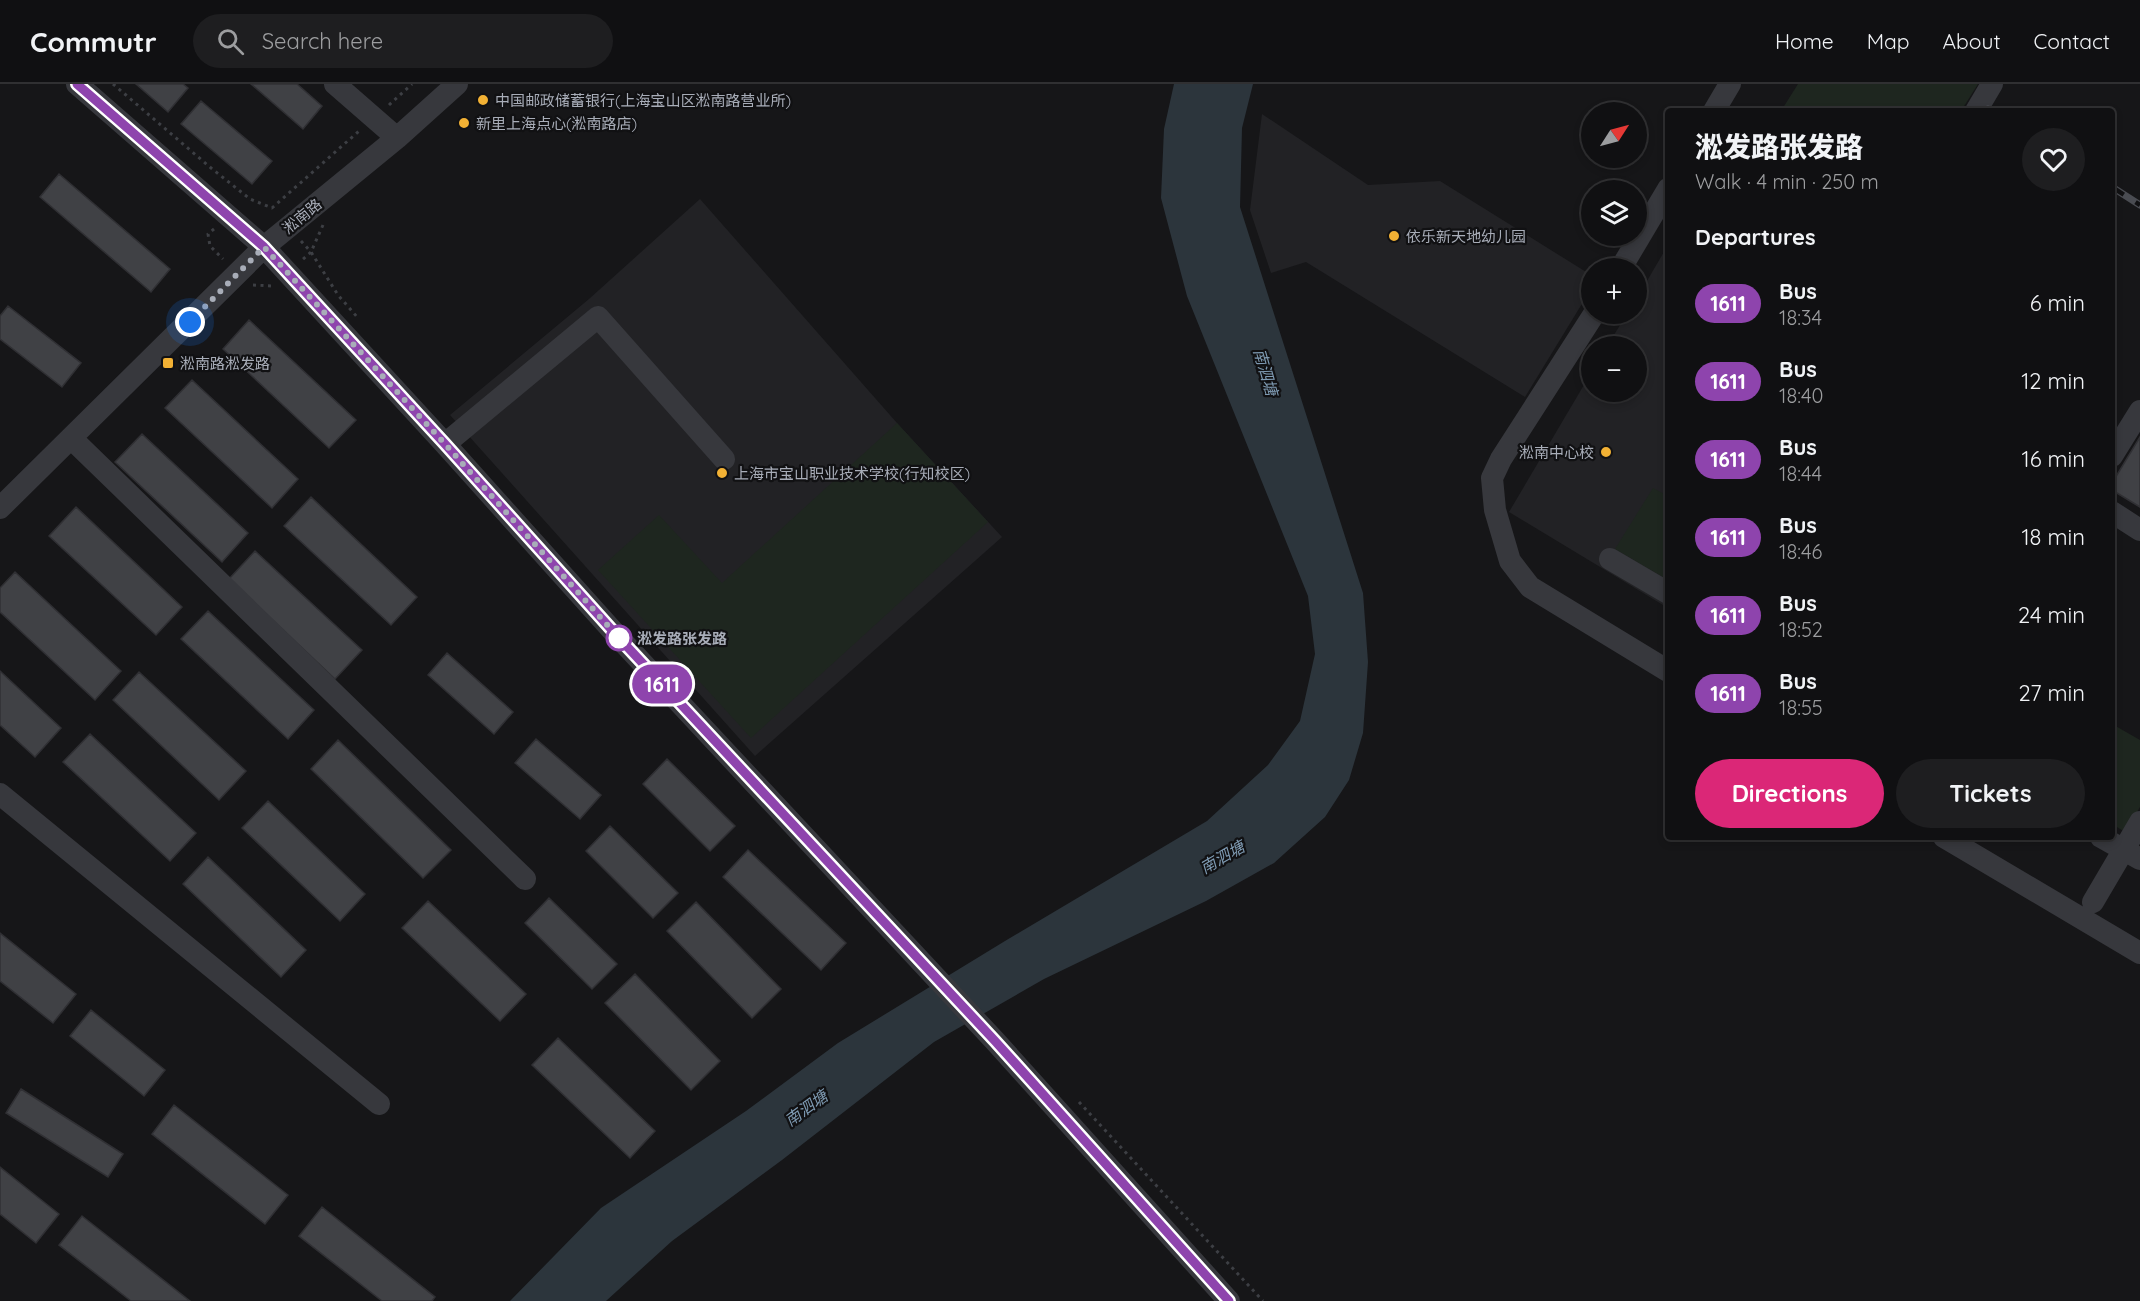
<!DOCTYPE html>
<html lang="en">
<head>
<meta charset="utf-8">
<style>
  :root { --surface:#101012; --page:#1e1e20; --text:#f1f3f6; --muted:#9c9d9f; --line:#303032; --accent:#db2777 }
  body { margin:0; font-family:Quicksand,"Noto Sans SC",sans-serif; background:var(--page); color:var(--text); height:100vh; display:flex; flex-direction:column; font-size:22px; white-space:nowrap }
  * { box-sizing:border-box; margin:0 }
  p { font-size:20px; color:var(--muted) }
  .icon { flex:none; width:33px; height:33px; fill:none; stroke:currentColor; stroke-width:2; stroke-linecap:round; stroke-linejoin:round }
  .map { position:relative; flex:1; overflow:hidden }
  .panel { position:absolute; left:1665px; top:24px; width:450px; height:732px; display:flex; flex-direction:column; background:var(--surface); border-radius:6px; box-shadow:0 3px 9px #0003,0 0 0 2px var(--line) }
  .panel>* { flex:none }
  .badge { padding:0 12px; border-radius:20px; font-size:21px; line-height:39px }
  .needle { width:39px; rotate:54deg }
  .controls { position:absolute; left:1581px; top:18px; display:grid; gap:12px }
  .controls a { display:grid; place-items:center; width:66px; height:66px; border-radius:50%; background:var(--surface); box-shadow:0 3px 9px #0003,0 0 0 2px var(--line); font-size:30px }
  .you { position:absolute; width:30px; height:30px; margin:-15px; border:4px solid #fff; border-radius:50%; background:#1a73e8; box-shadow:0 0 0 9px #1a73e833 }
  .map>.badge { position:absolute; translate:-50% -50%; box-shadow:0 0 0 3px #fff }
  h2 { padding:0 30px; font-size:22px; line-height:54px }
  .round { display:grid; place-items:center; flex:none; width:63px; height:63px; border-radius:32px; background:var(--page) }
  .head { display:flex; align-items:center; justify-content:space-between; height:102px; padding:0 30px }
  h1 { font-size:28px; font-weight:800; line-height:45px }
  .cta { display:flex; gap:12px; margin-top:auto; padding:12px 30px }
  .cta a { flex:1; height:69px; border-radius:36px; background:var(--accent); color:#fff; font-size:24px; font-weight:800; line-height:69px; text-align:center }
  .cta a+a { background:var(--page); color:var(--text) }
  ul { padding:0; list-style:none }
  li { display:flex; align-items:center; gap:18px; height:78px; padding:0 30px }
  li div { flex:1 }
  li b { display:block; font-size:22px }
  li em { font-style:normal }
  li .badge { min-width:66px; font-weight:700; text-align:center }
  header { display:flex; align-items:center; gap:36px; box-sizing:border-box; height:84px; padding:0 30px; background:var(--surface); border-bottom:2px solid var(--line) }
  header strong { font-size:28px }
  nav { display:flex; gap:33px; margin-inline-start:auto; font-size:21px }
  .search { width:420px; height:54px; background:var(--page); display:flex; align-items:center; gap:15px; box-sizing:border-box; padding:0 21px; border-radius:33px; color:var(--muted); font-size:22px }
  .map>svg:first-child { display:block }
  .built { fill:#222225 }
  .green { fill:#1e261f }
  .water { fill:#2c353c }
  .building { fill:#404145; stroke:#303034; stroke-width:1.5 }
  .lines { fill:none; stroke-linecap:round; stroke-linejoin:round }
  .path { stroke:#3d3f44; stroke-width:3; stroke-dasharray:3 4.5; stroke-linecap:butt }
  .minor { stroke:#37383d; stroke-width:22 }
  .rail-casing { stroke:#4a4c52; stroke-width:7 }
  .rail { stroke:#111113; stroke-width:4.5; stroke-dasharray:14; stroke-linecap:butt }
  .line-casing { stroke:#fff; stroke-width:14 }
  .line { stroke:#8e44ad; stroke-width:9 }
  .walk { stroke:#a8adb8; stroke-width:6; stroke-dasharray:0 10.8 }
  .poi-dot { fill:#f2b134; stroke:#111113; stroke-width:2 }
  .stop-dot { fill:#fff; stroke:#8e44ad; stroke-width:3 }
  .labels { text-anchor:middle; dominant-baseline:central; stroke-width:4.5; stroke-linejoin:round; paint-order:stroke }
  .poi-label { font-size:15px; fill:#a8adb8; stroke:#111113; text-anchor:start }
  .street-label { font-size:15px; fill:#a8adb8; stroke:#111113 }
  .stop-label { font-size:15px; font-weight:bold; fill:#a8adb8; stroke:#111113; text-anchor:start }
  .water-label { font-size:16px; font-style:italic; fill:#7f9bb3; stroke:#111113 }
</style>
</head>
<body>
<header>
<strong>Commutr</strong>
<div class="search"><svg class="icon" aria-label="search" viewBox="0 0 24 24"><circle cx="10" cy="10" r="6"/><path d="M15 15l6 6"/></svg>Search here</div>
<nav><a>Home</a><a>Map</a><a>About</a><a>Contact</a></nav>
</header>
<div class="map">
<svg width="2140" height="1217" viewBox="0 0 2140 1217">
  <rect width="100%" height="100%" fill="#161618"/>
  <!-- built -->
  <path class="built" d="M1262 30 1368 101 1440 97 1591 191V205L1525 313 1306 178 1271 189 1250 126Z
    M700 115 897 339 1002 453 755 672 450 331 589 215Z
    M1668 161V524L1509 428 1591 289 1592 308H1636V262H1607L1627 230H1636L1637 214Z"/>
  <!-- green -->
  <path class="green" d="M1798 0H1978L1961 27H1781Z
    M897 339 988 438 751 654 598 486 659 431 722 499Z
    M1653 404 1668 412V496L1615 465Z
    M2112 640 2140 656V723L2125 748 2112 740Z"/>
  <!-- water -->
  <path class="water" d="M1174 0H1253L1242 44 1240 123 1363 509 1368 578 1363 649 1349 696 1325 733 1274 779 1206 817 1044 895 934 958 782 1076 672 1157 606 1217H510L601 1124 746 1027 838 959 1005 857 1207 737 1268 681 1300 637 1315 570 1308 512 1187 212 1161 114 1164 45Z"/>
  <!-- building -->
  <path class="building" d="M136 0H183L188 4 168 28Z
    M251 0H297L322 22 303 45Z
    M201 17 272 77 252 100 181 40Z
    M59 90 170 185 151 208 40 113Z
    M8 222 81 279 62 303 0 255V232Z
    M249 236 356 336 329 364 223 265Z
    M192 296 298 395 272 424 165 324Z
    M142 350 248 449 222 478 115 378Z
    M2140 353V423L2112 406V399Z
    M311 413 417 513 391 541 284 442Z
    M76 423 182 523 156 551 49 452Z
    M255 467 362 566 335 595 229 495Z
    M15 488 121 587 95 616 0 528V504Z
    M208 527 314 626 288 655 181 555Z
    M447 569 513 628 494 650 428 591Z
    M0 587 61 644 35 673 0 641Z
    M139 588 246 687 219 716 113 616Z
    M90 650 196 749 170 777 63 678Z
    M536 655 601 711 580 735 515 679Z
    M338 656 451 766 423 794 311 685Z
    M667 675 735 742 710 767 643 700Z
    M268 717 365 810 340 837 242 744Z
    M610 742 678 809 653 834 586 767Z
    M748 766 846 859 821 886 723 793Z
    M208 773 306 866 281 893 183 800Z
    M549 814 617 880 592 905 525 839Z
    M428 817 526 910 500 937 402 844Z
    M696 818 781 905 752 934 667 847Z
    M0 849 76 910 53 939 0 897Z
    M635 890 720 977 691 1006 605 919Z
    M91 926 165 986 144 1012 70 952Z
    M558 954 655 1047 630 1074 532 981Z
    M21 1005 123 1070 108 1093 6 1029Z
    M174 1021 288 1111 265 1140 152 1050Z
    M0 1083 59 1130 36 1159 0 1130Z
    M322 1123 435 1213 432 1217H382L299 1152Z
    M82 1132 190 1217H131L59 1161Z"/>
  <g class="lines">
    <!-- path -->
    <path class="path" d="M113 0 211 84 250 115 272 124 359 47
      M389 21 412 0
      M323 141 311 168 338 211 358 234
      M214 145 208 150 210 162 223 175
      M301 157 311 168 302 176
      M253 201 273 202
      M1079 1018 1263 1217"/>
    <!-- minor -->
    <path class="minor" d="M77 0 264 163 445 360 620 555 995 957 1229 1217
      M335 0 397 54
      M1714 27 1730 0
      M1976 27 1992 0
      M1621 184 1668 105
      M1594 230 1501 375 1492 394 1495 426 1510 477 1530 503 1668 587
      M71 354 525 795
      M445 360 598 233 724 375
      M2112 372 2140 327
      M0 424 264 163 397 54 457 0
      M2112 428 2140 446
      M1610 475 1668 509
      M0 710 379 1020
      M1944 753 2140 869
      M2101 753 2140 775
      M2093 818 2140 738"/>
    <defs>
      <path id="rail" d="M1988 25 1991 27
        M2112 103 2140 121"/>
    </defs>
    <!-- rail casing -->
    <use href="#rail" class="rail-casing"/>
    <!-- rail -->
    <use href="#rail" class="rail"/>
  </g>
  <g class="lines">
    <defs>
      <path id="line" d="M77 0 264 163 445 360 620 555 995 957 1229 1217"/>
    </defs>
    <!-- line casing -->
    <use href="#line" class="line-casing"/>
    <!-- line -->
    <use href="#line" class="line"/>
    <!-- walk -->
    <path class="walk" d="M190 238 264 163 445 360 619 554"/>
  </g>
  <!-- markers -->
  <g class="poi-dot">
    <circle cx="483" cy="16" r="6"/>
    <circle cx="464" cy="39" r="6"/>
    <circle cx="1394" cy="152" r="6"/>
    <rect x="162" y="273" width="12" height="12" rx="3"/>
    <circle cx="1606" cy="368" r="6"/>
    <circle cx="722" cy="389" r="6"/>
  </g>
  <circle class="stop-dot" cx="619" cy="554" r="12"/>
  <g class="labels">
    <!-- poi labels -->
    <g class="poi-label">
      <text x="495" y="16">中国邮政储蓄银行(上海宝山区淞南路营业所)</text>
      <text x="476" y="39">新里上海点心(淞南路店)</text>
      <text x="1406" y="152">依乐新天地幼儿园</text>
      <text x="180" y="279">淞南路淞发路</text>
      <text x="1594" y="368" text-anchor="end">淞南中心校</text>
      <text x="734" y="389">上海市宝山职业技术学校(行知校区)</text>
    </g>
    <!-- street labels -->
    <g class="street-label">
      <text transform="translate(302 132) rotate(-39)">淞南路</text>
    </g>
    <!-- stop labels -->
    <g class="stop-label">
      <text x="637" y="554">淞发路张发路</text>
    </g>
    <!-- water labels -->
    <g class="water-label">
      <text transform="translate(1266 288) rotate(74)">南泗塘</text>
      <text transform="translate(1222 773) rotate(-30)">南泗塘</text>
      <text transform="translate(806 1024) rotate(-36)">南泗塘</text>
    </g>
  </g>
</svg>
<div class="controls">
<a><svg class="needle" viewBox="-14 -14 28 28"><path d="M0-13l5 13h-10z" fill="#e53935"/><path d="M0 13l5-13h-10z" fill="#9c9d9f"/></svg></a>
<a><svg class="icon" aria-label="layers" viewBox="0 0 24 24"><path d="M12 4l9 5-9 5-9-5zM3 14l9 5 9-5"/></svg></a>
<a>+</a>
<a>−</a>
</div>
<div class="you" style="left:190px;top:238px"></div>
<b class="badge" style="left:662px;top:600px;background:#8e44ad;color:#fff">1611</b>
<section class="panel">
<div class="head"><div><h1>淞发路张发路</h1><p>Walk · 4 min · 250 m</p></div><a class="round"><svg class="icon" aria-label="heart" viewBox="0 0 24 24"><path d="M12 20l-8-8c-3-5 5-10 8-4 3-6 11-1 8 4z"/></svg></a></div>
<h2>Departures</h2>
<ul>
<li><span class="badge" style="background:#8e44ad;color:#fff">1611</span><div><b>Bus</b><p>18:34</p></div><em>6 min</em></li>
<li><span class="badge" style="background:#8e44ad;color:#fff">1611</span><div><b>Bus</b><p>18:40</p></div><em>12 min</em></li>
<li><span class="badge" style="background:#8e44ad;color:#fff">1611</span><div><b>Bus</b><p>18:44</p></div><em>16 min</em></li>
<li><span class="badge" style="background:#8e44ad;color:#fff">1611</span><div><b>Bus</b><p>18:46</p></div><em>18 min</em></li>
<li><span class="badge" style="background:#8e44ad;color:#fff">1611</span><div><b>Bus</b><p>18:52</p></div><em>24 min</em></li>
<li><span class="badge" style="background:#8e44ad;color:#fff">1611</span><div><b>Bus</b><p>18:55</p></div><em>27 min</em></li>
</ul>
<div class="cta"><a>Directions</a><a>Tickets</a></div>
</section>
</div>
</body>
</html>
